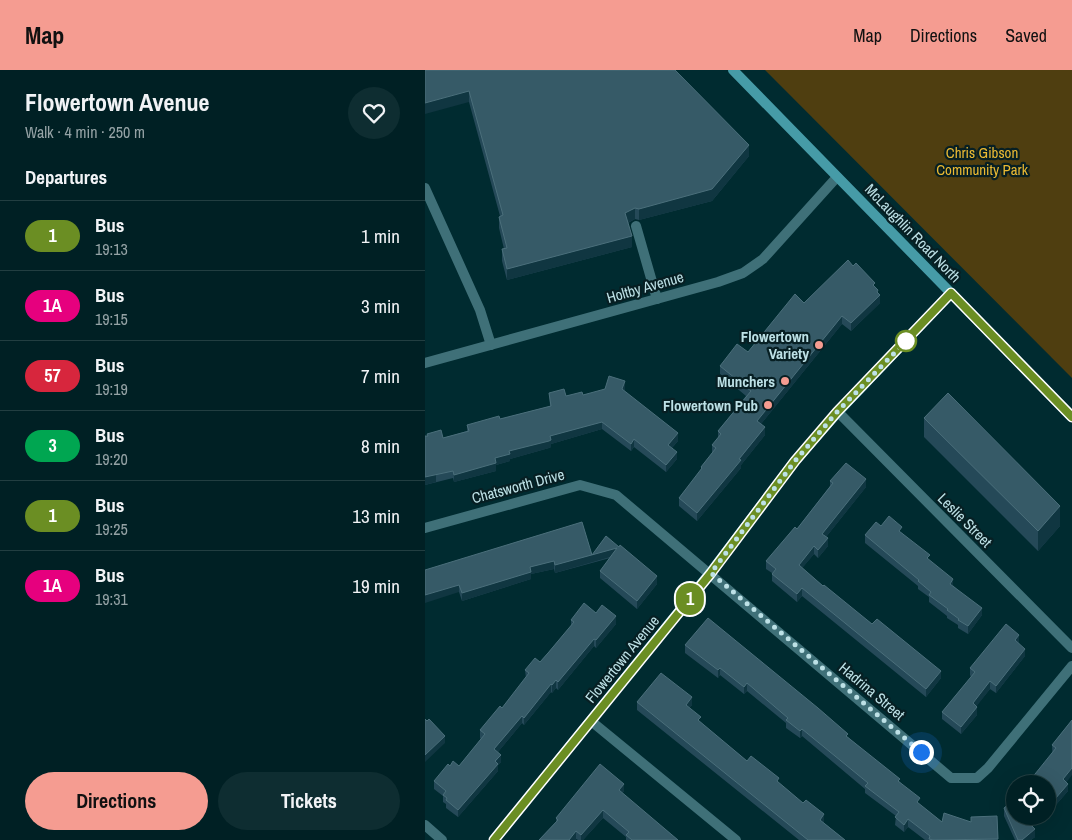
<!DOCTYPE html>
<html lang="en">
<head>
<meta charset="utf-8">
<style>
  :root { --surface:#002024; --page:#0e2d31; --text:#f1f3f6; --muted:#95a3a6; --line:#223e41; --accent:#f59c91 }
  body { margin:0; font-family:"Archivo Narrow",sans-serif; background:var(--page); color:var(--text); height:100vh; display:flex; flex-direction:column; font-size:19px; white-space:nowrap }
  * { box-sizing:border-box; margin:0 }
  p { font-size:16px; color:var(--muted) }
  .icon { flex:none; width:28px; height:28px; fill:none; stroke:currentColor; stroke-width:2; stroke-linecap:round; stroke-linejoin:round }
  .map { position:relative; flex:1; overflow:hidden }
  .sheet { display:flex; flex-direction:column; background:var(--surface); width:425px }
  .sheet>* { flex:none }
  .badge { padding:0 10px; border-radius:16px; font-size:18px; line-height:32px }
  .controls { position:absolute; left:581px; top:705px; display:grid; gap:10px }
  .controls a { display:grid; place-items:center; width:50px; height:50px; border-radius:50%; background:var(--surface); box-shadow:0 5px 20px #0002,0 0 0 1px var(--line); font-size:25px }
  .you { position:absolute; width:25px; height:25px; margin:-12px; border:4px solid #fff; border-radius:50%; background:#1a73e8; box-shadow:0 0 0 8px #1a73e833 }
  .map>.badge { position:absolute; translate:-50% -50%; box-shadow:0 0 0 2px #fff }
  h2 { padding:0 25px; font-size:19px; line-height:45px }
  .round { display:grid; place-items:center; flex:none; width:52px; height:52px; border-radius:26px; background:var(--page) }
  .headline { display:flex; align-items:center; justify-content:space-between; height:85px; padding:0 25px }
  h1 { font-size:24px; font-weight:700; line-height:38px }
  .cta { display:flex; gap:10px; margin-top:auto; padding:10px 25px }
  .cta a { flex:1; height:58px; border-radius:30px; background:var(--accent); color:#111; font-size:20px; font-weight:700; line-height:58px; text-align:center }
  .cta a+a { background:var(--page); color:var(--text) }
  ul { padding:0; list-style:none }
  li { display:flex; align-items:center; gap:15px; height:70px; padding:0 25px; border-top:1px solid var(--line) }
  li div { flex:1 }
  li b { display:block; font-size:19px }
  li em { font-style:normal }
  li .badge { min-width:55px; font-weight:700; text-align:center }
  header { display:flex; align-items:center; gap:30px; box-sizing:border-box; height:70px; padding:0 25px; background:var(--accent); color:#111 }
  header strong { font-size:24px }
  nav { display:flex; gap:28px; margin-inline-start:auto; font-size:18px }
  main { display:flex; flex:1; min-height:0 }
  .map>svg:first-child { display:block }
  .green { fill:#4f3e10 }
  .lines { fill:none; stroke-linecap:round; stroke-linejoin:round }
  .lane { stroke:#3f7078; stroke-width:10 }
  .street { stroke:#3f7078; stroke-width:10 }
  .secondary { stroke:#469ba7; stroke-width:10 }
  .wall { fill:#254958 }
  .shaded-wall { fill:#103641 }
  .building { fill:#365a67; stroke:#4b6f7b }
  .line-casing { stroke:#fff; stroke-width:11 }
  .line { stroke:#6b8e23; stroke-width:8 }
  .walk { stroke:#bde1e6; stroke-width:5; stroke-dasharray:0 9 }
  .stop-dot { fill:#fff; stroke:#6b8e23; stroke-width:2.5 }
  .poi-dot { fill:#f59c91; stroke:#071f23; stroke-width:2 }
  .labels { text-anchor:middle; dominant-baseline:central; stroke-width:4.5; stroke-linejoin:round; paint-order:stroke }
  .park-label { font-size:15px; fill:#ebba33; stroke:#071f23 }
  .street-label { font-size:15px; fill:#bde1e6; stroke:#071f23 }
  .poi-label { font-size:15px; font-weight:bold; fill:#bde1e6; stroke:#071f23; text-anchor:end }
</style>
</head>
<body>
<header>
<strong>Map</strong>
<nav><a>Map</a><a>Directions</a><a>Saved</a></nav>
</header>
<main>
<section class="sheet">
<div class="headline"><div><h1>Flowertown Avenue</h1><p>Walk · 4 min · 250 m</p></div><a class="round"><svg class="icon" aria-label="heart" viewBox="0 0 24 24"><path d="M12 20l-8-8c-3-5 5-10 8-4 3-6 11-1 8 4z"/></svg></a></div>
<h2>Departures</h2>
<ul>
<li><span class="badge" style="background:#6b8e23;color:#fff">1</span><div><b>Bus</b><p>19:13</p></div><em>1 min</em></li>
<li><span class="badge" style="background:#e6007e;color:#fff">1A</span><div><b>Bus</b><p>19:15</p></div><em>3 min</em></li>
<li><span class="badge" style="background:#d7263d;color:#fff">57</span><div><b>Bus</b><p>19:19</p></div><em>7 min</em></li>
<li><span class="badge" style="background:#00a651;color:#fff">3</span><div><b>Bus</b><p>19:20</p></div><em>8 min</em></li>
<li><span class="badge" style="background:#6b8e23;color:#fff">1</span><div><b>Bus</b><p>19:25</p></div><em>13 min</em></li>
<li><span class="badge" style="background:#e6007e;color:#fff">1A</span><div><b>Bus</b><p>19:31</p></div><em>19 min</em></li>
</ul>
<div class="cta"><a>Directions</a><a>Tickets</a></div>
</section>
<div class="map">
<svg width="647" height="770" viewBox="0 0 647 770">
  <rect width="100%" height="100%" fill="#002b30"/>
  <!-- green -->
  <path class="green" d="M340 0H647V308Z"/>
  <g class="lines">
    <!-- lane -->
    <path class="lane" d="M0 118 55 240 66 275
      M211 156 232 229"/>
    <!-- street -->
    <path class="street" d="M0 293 293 212 318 203 338 189 412 107
      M413 342 647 578
      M0 458 155 415 191 425 526 708H552L563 698 647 596
      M166 651 311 770
      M0 755 17 770"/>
    <!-- secondary -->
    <path class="secondary" d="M308 0 647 347
      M69 770 285 503 370 391 413 342 526 223"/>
  </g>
  <!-- wall -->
  <path class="wall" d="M0 0 324 86 287 131 214 150 210 149 203 153 207 177 82 210 77 191V179H79L74 158V147L75 146 44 32Z
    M450 218 453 224 455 233 426 261 417 254 336 354 340 365 316 395V398L272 451 254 436V428L276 400V397L287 383V375L293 368V361L321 326 295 304V296L323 282 379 233Z
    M200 319 199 321 253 371 247 378 252 389 241 402 209 377 206 381 177 359 126 374V377L124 378 85 389V391L71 395V401L29 412 28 408 0 415V366L18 368 42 361V355L75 349 125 336 124 323 141 326 158 325Z
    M499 348 635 456 613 481 499 367Z
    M405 411 441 417 401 467 403 476 393 488 389 484 377 498 398 516 516 608 501 627 377 526 372 532 347 511V503L341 499V491L372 459 405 416Z
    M456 456 477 463 557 545 543 564 533 558V555L522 548V546L504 532V527L493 519V516L440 473V465Z
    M181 466 232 514 212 539 175 508V501L185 488 130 503 129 499 106 504V509L37 531 34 522 0 500 167 485Z
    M171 543 191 554 171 578 169 576 133 620 131 618 127 623 126 622 99 655 97 653 73 682 76 692 73 695V701L33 747 21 738V734L18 732V726L9 719V711L25 696H34L56 669 55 668V660L77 638 101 608 100 600 115 592 123 583 146 556V550Z
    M594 573 600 586 571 623 565 619 551 636 552 645 536 664 517 649V642L546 607 545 605V598Z
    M260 575 423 667 475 712 495 735 517 752H546L572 746 573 770H500L483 757 479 762 470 755 471 746 440 723V719L377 666 375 668 361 658V653L322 621 319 624 295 605 293 608 260 583Z
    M212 632 267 635 264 638 276 653 322 691 354 713 399 752V753L420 770H374L212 640Z
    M647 650 641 712 643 721 630 736 627 675Z
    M199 721 197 724 253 770H201V767L178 748 158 770H153L151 769 150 770H114L131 752V748Z
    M579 738 619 746 607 756 610 767 606 770H590L579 746Z"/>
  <!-- shaded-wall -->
  <path class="shaded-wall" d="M44 21V32L0 44V33Z
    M324 75V86L287 131 214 150V139Z
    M210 138V149L200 154V143Z
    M207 166V177L82 210V199Z
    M453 220V226L455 225V233L426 261V253Z
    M417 246V254L332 359V351Z
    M200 311V319L197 327V319Z
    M177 352V359L126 374V377L124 378 85 389V391L71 395V401L29 412V405L84 381 125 366Z
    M340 357V365L316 395V398L272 451V443Z
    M253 363V371L243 382V375Z
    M209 369V377L206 381V374Z
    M252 382V389L241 402V395Z
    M11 404V412L0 415V407Z
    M441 409V417L397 472V464Z
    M635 436V456L613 481V461Z
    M403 468V476L393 488V480Z
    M389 476V484L374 502V495Z
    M192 478V485L130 503V495Z
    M129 491V499L106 504V509L37 531V523L105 497Z
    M232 506V514L212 539V531Z
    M528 509V517L525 514Z
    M34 515V522L0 533V525Z
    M377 518V526L372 532V524Z
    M557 538V545L543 564V556Z
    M191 546V554L171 578V570Z
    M594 565V573L590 577V570Z
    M169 569V576L133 620V612Z
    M600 579V586L571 623V616Z
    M295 598V605L293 608V600Z
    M516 601V608L501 627V619Z
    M131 610V618L127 623V615Z
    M565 611V619L548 641V633Z
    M322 613V621L319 624V617Z
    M126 614V622L99 655V648Z
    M267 627V635L261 642V635Z
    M552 637V645L536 664V657Z
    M97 646V653L69 687V679Z
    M377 659V666L375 668V661Z
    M20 666V673L0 692V685Z
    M76 685V692L73 695V701L33 747V740Z
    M647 698V705L638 717V709Z
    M199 714V721L194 728V720Z
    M643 714V721L630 736 622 743V735Z
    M178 740V748L158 770H156V765Z
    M399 744V752L395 757V750Z
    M610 746H619L603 759V752Z
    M483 749V757L479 762V755Z
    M610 759V767L606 770H597Z
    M151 761V769L150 770H144Z"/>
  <!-- building -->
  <path class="building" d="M0 0H250L324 75 287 119 214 139 210 138 200 143 207 166 82 199 77 179 82 178 74 147 78 145 44 21 0 33Z
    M423 190 428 196 431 193 450 213 448 215 453 220 452 222 455 225 426 253 417 246 332 351 340 357 314 389 316 390 272 443 254 428 277 398 276 397 291 378 287 375 296 364 293 361 326 321 295 296 312 274 323 282 370 224 379 233Z
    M184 306 200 311 197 319 253 363 243 375 252 382 241 395 209 369 206 374 177 352 125 366 126 370 124 371 84 381 85 384 70 388 71 393 29 405 28 401 0 407V366H3L2 364 16 360 18 368 44 361 42 355 74 346 75 349 126 336 124 323 139 319 141 326 157 322 158 325 180 319Z
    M523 323 635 436 613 461 499 348Z
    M421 393 441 409 397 464 403 468 393 480 389 476 374 495 398 516 399 515 447 554 452 549 516 601 501 619 377 518 372 524 347 504 351 499 341 491 370 457 372 459 408 413 405 411Z
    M464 446 477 457 474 461 505 485 502 488 528 509 525 514 557 538 543 556 533 550 534 549 522 540 523 539 504 525 506 522 493 511 494 510 440 465 451 452 456 456Z
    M157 452 167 485 181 466 194 477 195 475 232 506 212 531 175 501 192 478 130 495 129 491 105 497 106 502 37 523 34 515 0 525V500Z
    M159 533 171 543 177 535 191 546 171 570 169 569 133 612 131 610 127 615 126 614 99 648 97 646 69 679 76 685 70 691 73 694 33 740 21 730 22 728 18 725 21 721 9 711 23 694 25 696 28 691 34 696 60 664 55 660 75 636 77 638 104 603 100 600 110 588 115 592 123 583 149 552 146 550Z
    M283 548 393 638 423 664 421 666 475 709 473 711 495 728 492 732 517 752 519 743 546 752V747L572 746 573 769 508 770 504 769 505 766 483 749 479 755 470 747 474 742 440 716 443 713 377 659 375 661 361 650 363 648 322 613 319 617 295 598 293 600 260 575Z
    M581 554 594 565 590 570 600 579 571 616 565 611 548 633 552 637 536 657 517 642 550 602 545 598Z
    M236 603 267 627 261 635 276 647 273 650 322 691 326 686 354 708 352 711 378 733 381 730 399 744 395 750 420 770H383L212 632Z
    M0 649 2 651 4 649 20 666 0 685Z
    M647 650V698L638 709 643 714 630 729 622 735V714H604L606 709 631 678 627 675Z
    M175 694 199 714 194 720 253 770H207L201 765 204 762 178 740 156 765 151 761 144 770H114L133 750 131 748Z
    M590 729V746H610L603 752 610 759 597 770H593L579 738Z"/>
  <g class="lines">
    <defs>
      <path id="line" d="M69 770 286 503 370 391 412 342 526 223 647 347"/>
    </defs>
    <!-- line casing -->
    <use href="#line" class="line-casing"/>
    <!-- line -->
    <use href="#line" class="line"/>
    <!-- walk -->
    <path class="walk" d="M481 271 412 342 370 391 286 503 496 682"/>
  </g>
  <!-- markers -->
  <circle class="stop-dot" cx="481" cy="271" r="10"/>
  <g class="poi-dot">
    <circle cx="394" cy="275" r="5"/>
    <circle cx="360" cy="311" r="5"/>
    <circle cx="343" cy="335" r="5"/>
  </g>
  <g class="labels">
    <!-- park labels -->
    <g class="park-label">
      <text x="557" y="82">Chris Gibson<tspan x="557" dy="17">Community Park</tspan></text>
    </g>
    <!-- street labels -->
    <g class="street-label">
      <text transform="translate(488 163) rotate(46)">McLaughlin Road North</text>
      <text transform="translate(220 217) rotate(-16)">Holtby Avenue</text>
      <text transform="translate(93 416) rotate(-15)">Chatsworth Drive</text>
      <text transform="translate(540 450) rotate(45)">Leslie Street</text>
      <text transform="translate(197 589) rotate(-51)">Flowertown Avenue</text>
      <text transform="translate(447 621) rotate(40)">Hadrina Street</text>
    </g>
    <!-- poi labels -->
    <g class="poi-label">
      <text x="384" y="266">Flowertown<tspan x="384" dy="17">Variety</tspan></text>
      <text x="350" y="311">Munchers</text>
      <text x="333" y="335">Flowertown Pub</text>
    </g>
  </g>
</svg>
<div class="controls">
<a><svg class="icon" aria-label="locate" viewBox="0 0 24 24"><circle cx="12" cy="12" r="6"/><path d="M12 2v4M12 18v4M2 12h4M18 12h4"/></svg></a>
</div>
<div class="you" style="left:496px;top:682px"></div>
<b class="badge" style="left:265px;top:529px;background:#6b8e23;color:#fff">1</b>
</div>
</main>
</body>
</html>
